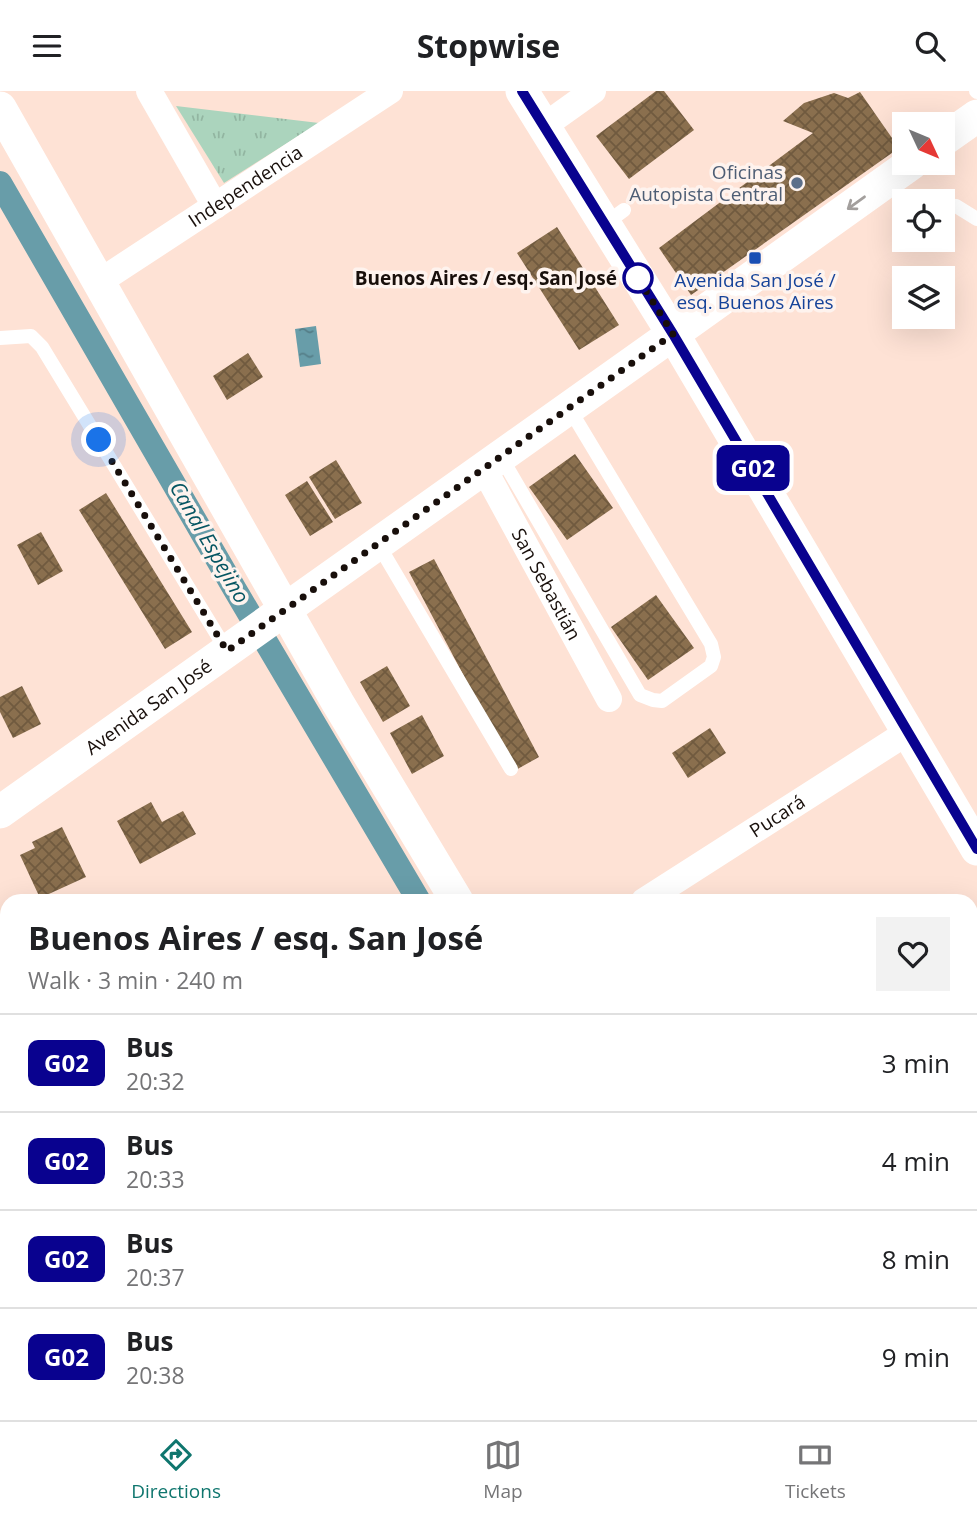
<!DOCTYPE html>
<html lang="en">
<head>
<meta charset="utf-8">
<style>
  :root { --surface:#fff; --page:#f2f2f2; --text:#202124; --muted:#757577; --line:#e0e0e0; --accent:#0f766e }
  body { margin:0; font-family:"Open Sans",sans-serif; background:var(--page); color:var(--text); height:100vh; display:flex; flex-direction:column; font-size:26px; white-space:nowrap }
  * { box-sizing:border-box; margin:0 }
  p { font-size:23px; color:var(--muted) }
  .icon { flex:none; width:38px; height:38px; fill:none; stroke:currentColor; stroke-width:2; stroke-linecap:round; stroke-linejoin:round }
  .map { position:relative; flex:1; overflow:hidden }
  .panel { position:absolute; left:0px; top:803px; width:978px; height:527px; display:flex; flex-direction:column; background:var(--surface); border-radius:21px 21px 0 0; box-shadow:0 7px 28px #0002 }
  .panel>* { flex:none }
  .badge { padding:0 14px; border-radius:10px; font-size:24px; line-height:46px }
  .needle { width:46px; rotate:134deg }
  .buttons { position:absolute; left:892px; top:21px; display:grid; gap:14px }
  .buttons a { display:grid; place-items:center; width:63px; height:63px; border-radius:0px; background:var(--surface); box-shadow:0 7px 28px #0002; font-size:35px }
  .you { position:absolute; width:35px; height:35px; margin:-18px; border:5px solid #fff; border-radius:50%; background:#1a73e8; box-shadow:0 0 0 10px #1a73e833 }
  .map>.badge { position:absolute; translate:-50% -50%; box-shadow:0 0 0 4px #fff }
  .round { display:grid; place-items:center; flex:none; width:74px; height:74px; border-radius:0px; background:var(--page) }
  .overview { display:flex; align-items:center; justify-content:space-between; height:119px; padding:0 28px }
  h1 { font-size:33px; font-weight:700; line-height:52px }
  ul { padding:0; list-style:none }
  li { display:flex; align-items:center; gap:21px; height:98px; padding:0 28px; border-top:2px solid var(--line) }
  li div { flex:1 }
  li b { display:block; font-size:26px }
  li em { font-style:normal }
  li .badge { min-width:77px; font-weight:700; text-align:center }
  header { display:flex; justify-content:space-between; align-items:center; height:91px; padding:0 28px; background:var(--surface); font-size:32px; font-weight:700 }
  .dock { display:flex; justify-content:space-around; align-items:center; height:98px; border-top:2px solid var(--line); background:var(--surface); font-size:19px; color:var(--muted) }
  .dock a { display:grid; justify-items:center; gap:4px }
  .dock .current { color:var(--accent) }
  .map>svg:first-child { display:block }
  .grass { fill:url(#grass-tufts) }
  .water { fill:url(#water-ripples) }
  .lines { fill:none; stroke-linecap:round; stroke-linejoin:round }
  .canal { stroke:#689da9; stroke-width:24 }
  .building { fill:url(#building-cross-hatch) }
  .service { stroke:#fff; stroke-width:14 }
  .minor { stroke:#fff; stroke-width:26 }
  .tertiary { stroke:#fff; stroke-width:33 }
  .secondary { stroke:#e0c9c9; stroke-width:38 }
  .oneway { stroke:#a39f9d }
  .line-casing { stroke:#fff; stroke-width:16 }
  .line { stroke:#09028f; stroke-width:10 }
  .walk { stroke:#180f0b; stroke-width:7; stroke-dasharray:0 12.6 }
  .service-dot { fill:#5c6f8a; stroke:#fef3ee; stroke-width:2.5 }
  .transit-dot { fill:#1a4fb4; stroke:#fef3ee; stroke-width:2.5 }
  .stop-dot { fill:#fff; stroke:#09028f; stroke-width:3.5 }
  .labels { text-anchor:middle; dominant-baseline:central; stroke-width:7; stroke-linejoin:round; paint-order:stroke }
  .service-label { font-size:19px; fill:#4e5e75; stroke:#fef3ee; text-anchor:end }
  .street-label { font-size:19px; fill:#180f0b; stroke:#fef3ee }
  .stop-label { font-size:19px; font-weight:bold; fill:#180f0b; stroke:#fef3ee; text-anchor:end }
  .transit-label { font-size:19px; fill:#164399; stroke:#fef3ee }
  .water-label { font-size:21px; font-style:italic; fill:#055562; stroke:#fef3ee }
</style>
</head>
<body>
<header><svg class="icon" aria-label="menu" viewBox="0 0 24 24"><path d="M4 6h16M4 12h16M4 18h16"/></svg>Stopwise<svg class="icon" aria-label="search" viewBox="0 0 24 24"><circle cx="10" cy="10" r="6"/><path d="M15 15l6 6"/></svg></header>
<div class="map">
<svg width="977" height="1329" viewBox="0 0 977 1329">
  <defs>
    <pattern id="grass-tufts" width="24" height="20" patternUnits="userSpaceOnUse" patternTransform="scale(1.75)"><rect width="24" height="20" fill="#abd4bd"/><path d="M3 7l-1-3M5 7V3M7 7l1-3M15 17l-1-3M17 17v-4M19 17l1-3" fill="none" stroke="#92b5a1"/></pattern>
    <pattern id="water-ripples" width="26" height="14" patternUnits="userSpaceOnUse" patternTransform="scale(1.75)"><rect width="26" height="14" fill="#689da9"/><path d="M2 4q2-2 4 0t4 0M15 11q2-2 4 0t4 0" fill="none" stroke="#557e88"/></pattern>
    <pattern id="building-cross-hatch" width="8" height="8" patternUnits="userSpaceOnUse" patternTransform="scale(1.75)"><rect width="8" height="8" fill="#8a6f4e"/><path d="M0 0l8 8M0 8l8-8" fill="none" stroke="#705a3f"/></pattern>
  </defs>
  <rect width="100%" height="100%" fill="#fee2d5"/>
  <!-- grass -->
  <path class="grass" d="M176 15 319 32 224 92Z"/>
  <!-- water -->
  <path class="water" d="M316 235 321 273 300 276 295 238Z"/>
  <g class="lines">
    <!-- canal -->
    <path class="canal" d="M0 92 234 497 419 810
      M714 1323 717 1329"/>
  </g>
  <!-- building -->
  <path class="building" d="M656 0H664L694 39 629 88 596 45Z
    M860 1 899 57 691 204 659 157 813 42 783 30 804 12 834 2 848 7Z
    M557 136 619 234 579 259 517 162Z
    M248 262 263 286 227 309 213 285Z
    M575 363 613 417 567 449 529 396Z
    M336 369 362 412 335 428 309 386Z
    M307 390 333 431 310 445 285 404Z
    M106 402 192 541 165 558 79 419Z
    M41 441 63 480 38 494 17 454Z
    M434 468 539 666 514 680 409 481Z
    M656 504 694 557 648 589 611 536Z
    M387 575 410 615 383 631 360 591Z
    M22 595 41 633 13 647 0 621V606Z
    M422 624 444 665 412 683 390 642Z
    M710 637 726 662 688 687 672 662Z
    M151 711 162 731 183 720 196 743 140 773 117 730Z
    M62 736 86 786 40 807 20 764 35 757 32 751Z
    M0 853 7 866V869L0 873Z
    M0 1170 7 1184V1201L0 1204Z
    M7 1285V1323H17L7 1329H0V1289Z
    M161 1323H214L204 1329H164Z
    M333 1323H384L388 1329H337Z
    M438 1323H488L479 1329H442Z
    M629 1323H677L681 1329H632Z
    M736 1323H784L788 1329H740Z
    M826 1323H859L849 1329H830Z"/>
  <g class="lines">
    <!-- service -->
    <path class="service" d="M976 0 977 1
      M956 115 977 128
      M605 133 624 119
      M0 247 31 245 42 256 227 560
      M501 366 640 604 653 609 662 610 711 575 714 566 711 553 569 317
      M378 453 511 678
      M402 1323 406 1329"/>
    <!-- minor -->
    <g class="minor">
      <path d="M149 0 215 115"/>
      <path d="M544 35 593 0"/>
      <path id="s1" d="M99 191 390 0"/>
      <path id="s2" d="M484 378 609 608"/>
      <path id="s3" d="M644 810 908 641"/>
      <path d="M971 1252 977 1262"/>
      <path d="M529 1323 533 1329"/>
    </g>
    <!-- tertiary -->
    <g class="tertiary">
      <path d="M522 0 673 243 977 758"/>
      <path d="M0 17 338 612 457 810"/>
      <path d="M943 49 977 25"/>
      <path id="s4" d="M0 721 673 243 912 72"/>
      <path d="M971 1061 977 1057"/>
      <path d="M799 1323 803 1329"/>
      <path d="M547 1329 557 1323"/>
    </g>
    <!-- secondary -->
    <path class="secondary" d="M0 1090 7 1105
      M111 1323 113 1329"/>
  </g>
  <!-- one-way arrows -->
  <defs><path id="oneway-shaft" d="M-6 0H5M1.5-3L5.5 0L1.5 3" fill="none" stroke-width="1.6" stroke-linecap="round" stroke-linejoin="round" transform="scale(1.75)"/></defs>
  <use class="oneway" href="#oneway-shaft" transform="translate(856 112) rotate(144)"/>
  <g class="lines">
    <defs>
      <path id="line" d="M522 0 673 243 977 758"/>
    </defs>
    <!-- line casing -->
    <use href="#line" class="line-casing"/>
    <!-- line -->
    <use href="#line" class="line"/>
    <!-- walk -->
    <path class="walk" d="M99 349 227 560 673 243 638 187"/>
  </g>
  <!-- markers -->
  <circle class="service-dot" cx="797" cy="92" r="7"/>
  <rect class="transit-dot" x="748" y="160" width="14" height="14" rx="3.5"/>
  <circle class="stop-dot" cx="638" cy="187" r="14"/>
  <g class="labels">
    <!-- service labels -->
    <g class="service-label">
      <text x="783" y="81">Oficinas<tspan x="783" dy="22">Autopista Central</tspan></text>
    </g>
    <!-- street labels -->
    <g class="street-label">
      <text stroke="none"><textPath href="#s1" startOffset="175">Independencia</textPath></text>
      <text stroke="none"><textPath href="#s2" startOffset="131">San Sebastián</textPath></text>
      <text stroke="none"><textPath href="#s4" startOffset="182">Avenida San José</textPath></text>
      <text stroke="none"><textPath href="#s3" startOffset="158">Pucará</textPath></text>
    </g>
    <!-- stop labels -->
    <g class="stop-label">
      <text x="617" y="187">Buenos Aires / esq. San José</text>
    </g>
    <!-- transit labels -->
    <g class="transit-label">
      <text x="755" y="189">Avenida San José /<tspan x="755" dy="22">esq. Buenos Aires</tspan></text>
    </g>
    <!-- water labels -->
    <g class="water-label">
      <text transform="translate(210 451) rotate(60)">Canal Espejino</text>
    </g>
  </g>
</svg>
<div class="buttons">
<a><svg class="needle" viewBox="-14 -14 28 28"><path d="M0-13l5 13h-10z" fill="#e53935"/><path d="M0 13l5-13h-10z" fill="#757577"/></svg></a>
<a><svg class="icon" aria-label="locate" viewBox="0 0 24 24"><circle cx="12" cy="12" r="6"/><path d="M12 2v4M12 18v4M2 12h4M18 12h4"/></svg></a>
<a><svg class="icon" aria-label="layers" viewBox="0 0 24 24"><path d="M12 4l9 5-9 5-9-5zM3 14l9 5 9-5"/></svg></a>
</div>
<div class="you" style="left:99px;top:349px"></div>
<b class="badge" style="left:753px;top:377px;background:#09028f;color:#fff">G02</b>
<section class="panel">
<div class="overview"><div><h1>Buenos Aires / esq. San José</h1><p>Walk · 3 min · 240 m</p></div><a class="round"><svg class="icon" aria-label="heart" viewBox="0 0 24 24"><path d="M12 20l-8-8c-3-5 5-10 8-4 3-6 11-1 8 4z"/></svg></a></div>
<ul>
<li><span class="badge" style="background:#09028f;color:#fff">G02</span><div><b>Bus</b><p>20:32</p></div><em>3 min</em></li>
<li><span class="badge" style="background:#09028f;color:#fff">G02</span><div><b>Bus</b><p>20:33</p></div><em>4 min</em></li>
<li><span class="badge" style="background:#09028f;color:#fff">G02</span><div><b>Bus</b><p>20:37</p></div><em>8 min</em></li>
<li><span class="badge" style="background:#09028f;color:#fff">G02</span><div><b>Bus</b><p>20:38</p></div><em>9 min</em></li>
</ul>
</section>
</div>
<nav class="dock">
<a class="current"><svg class="icon" aria-label="directions" viewBox="0 0 24 24"><path d="M12 3l9 9-9 9-9-9zM9 14v-3h6M13 9l2 2-2 2"/></svg>Directions</a>
<a><svg class="icon" aria-label="map" viewBox="0 0 24 24"><path d="M3 6l6-2 6 2 6-2v14l-6 2-6-2-6 2zM9 4v14M15 6v14"/></svg>Map</a>
<a><svg class="icon" aria-label="tickets" viewBox="0 0 24 24"><path d="M3 7h18v10H3zM15 7v10"/></svg>Tickets</a>
</nav>
</body>
</html>
